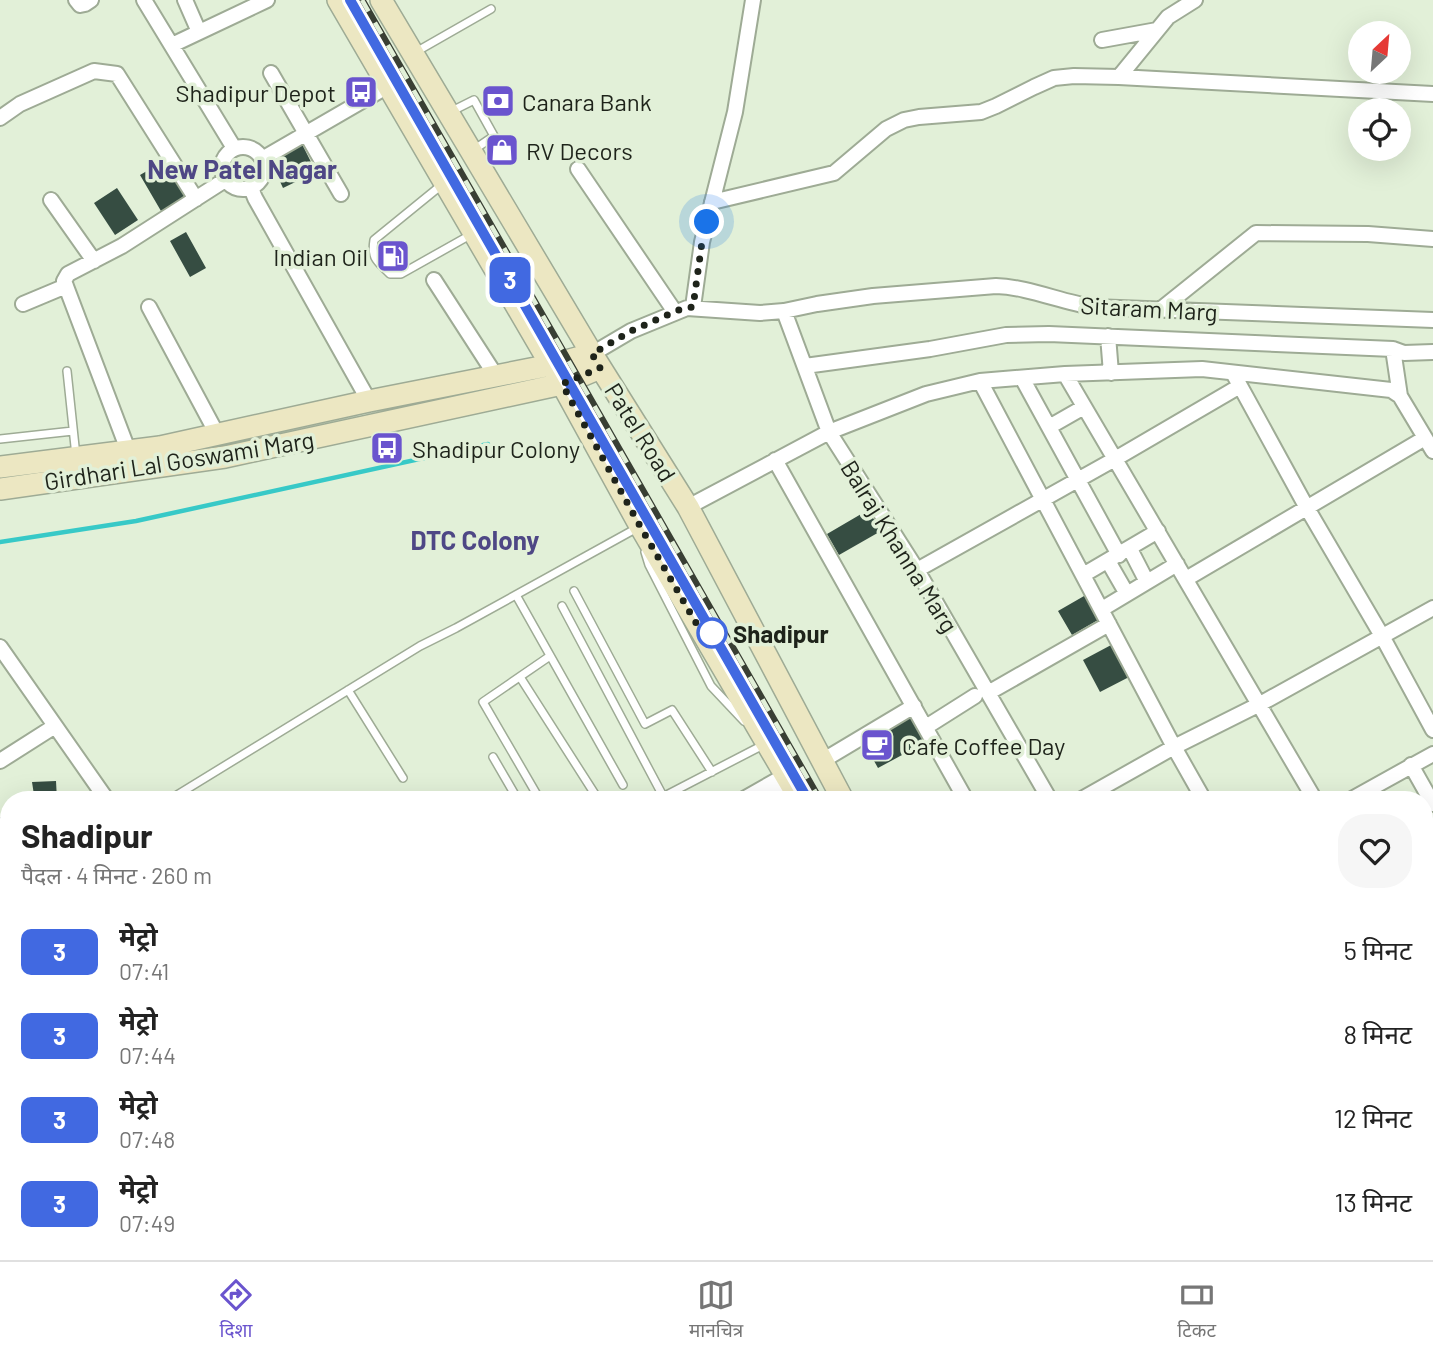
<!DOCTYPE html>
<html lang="hi">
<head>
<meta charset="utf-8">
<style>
  :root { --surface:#fff; --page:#f6f6f6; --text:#222; --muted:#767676; --line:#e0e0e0; --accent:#6a54ce }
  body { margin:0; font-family:Barlow,"Noto Sans Devanagari",sans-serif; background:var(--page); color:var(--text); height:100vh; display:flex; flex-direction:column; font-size:26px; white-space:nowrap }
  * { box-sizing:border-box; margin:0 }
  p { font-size:23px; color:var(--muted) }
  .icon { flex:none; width:38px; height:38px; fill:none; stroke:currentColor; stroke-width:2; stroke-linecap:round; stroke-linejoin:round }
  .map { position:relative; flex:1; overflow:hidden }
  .drawer { position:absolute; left:0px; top:791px; width:1433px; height:469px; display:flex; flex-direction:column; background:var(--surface); border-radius:28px 28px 0 0; box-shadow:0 7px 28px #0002 }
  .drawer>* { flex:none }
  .badge { padding:0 14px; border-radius:10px; font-size:24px; line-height:46px }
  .needle { width:46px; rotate:26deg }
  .buttons { position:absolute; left:1348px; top:21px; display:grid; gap:14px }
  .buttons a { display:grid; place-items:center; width:63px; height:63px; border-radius:50%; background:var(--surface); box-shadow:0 7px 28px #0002; font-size:35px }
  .you { position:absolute; width:35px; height:35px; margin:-18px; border:5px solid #fff; border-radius:50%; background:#1a73e8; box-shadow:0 0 0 10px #1a73e833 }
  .map>.badge { position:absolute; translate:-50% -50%; box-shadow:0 0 0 4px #fff }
  .round { display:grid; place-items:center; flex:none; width:74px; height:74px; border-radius:28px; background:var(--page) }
  .head { display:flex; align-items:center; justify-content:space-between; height:119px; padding:0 21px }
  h1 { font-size:33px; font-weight:700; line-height:52px }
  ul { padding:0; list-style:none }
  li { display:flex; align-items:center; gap:21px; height:84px; padding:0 21px }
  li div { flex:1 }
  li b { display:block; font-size:26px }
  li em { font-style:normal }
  li .badge { min-width:77px; font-weight:700; text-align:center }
  .tabs { display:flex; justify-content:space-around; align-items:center; height:98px; border-top:2px solid var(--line); background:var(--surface); font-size:19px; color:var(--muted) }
  .tabs a { display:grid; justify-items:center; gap:4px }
  .tabs .on { color:var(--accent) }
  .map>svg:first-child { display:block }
  .green { fill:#f0bd83 }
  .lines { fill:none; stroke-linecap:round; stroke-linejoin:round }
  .stream { stroke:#37c9c7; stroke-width:4.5 }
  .building { fill:#364d42 }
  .service-casing { stroke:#9eab95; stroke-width:10 }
  .minor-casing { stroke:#9eab95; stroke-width:18 }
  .secondary-casing { stroke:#9eab95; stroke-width:24 }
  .service { stroke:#fff; stroke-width:7 }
  .minor { stroke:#fff; stroke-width:14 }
  .secondary { stroke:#ece7c2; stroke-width:21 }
  .rail-casing { stroke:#393f34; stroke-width:7 }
  .rail { stroke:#e2f0d8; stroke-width:4.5; stroke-dasharray:13; stroke-linecap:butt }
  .line-casing { stroke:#fff; stroke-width:16 }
  .line { stroke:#4169e1; stroke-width:10 }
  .walk { stroke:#1e231a; stroke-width:7; stroke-dasharray:0 12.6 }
  .stop-dot { fill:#fff; stroke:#4169e1; stroke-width:3.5 }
  .labels { text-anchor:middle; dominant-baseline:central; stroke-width:7; stroke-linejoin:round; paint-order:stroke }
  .poi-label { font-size:24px; fill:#1e231a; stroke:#e2f0d8; text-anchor:start }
  .street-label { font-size:24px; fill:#1e231a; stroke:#e2f0d8 }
  .stop-label { font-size:24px; font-weight:bold; fill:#1e231a; stroke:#e2f0d8; text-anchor:start }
  .neighbourhood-label { font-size:26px; font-weight:bold; fill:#4e4785; stroke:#e2f0d8 }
</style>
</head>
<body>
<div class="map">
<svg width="1433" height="1260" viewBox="0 0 1433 1260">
  <rect width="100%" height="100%" fill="#e2f0d8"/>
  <!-- green -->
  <path class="green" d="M1425 1018 1433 1032V1154L1425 1140Z
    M412 1251H516L522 1260H417Z"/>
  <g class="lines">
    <!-- stream -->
    <path class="stream" d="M0 542 136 521 488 444"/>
  </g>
  <!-- building -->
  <path class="building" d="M301 142 316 172 283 188 269 158Z
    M169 158 190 195 161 211 140 175Z
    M117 188 138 220 115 235 94 203Z
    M186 232 206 268 190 277 170 241Z
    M868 510 881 531 839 555 827 534Z
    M1091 592 1105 616 1072 635 1058 611Z
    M1113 644 1131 676 1100 692 1083 660Z
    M911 711 928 741 878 768 864 743 901 723 900 717Z
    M56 781 57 800H31L34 795 32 782Z
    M0 817H9V841L6 848 5 860 9 870V903L0 898Z
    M1433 880V901L1424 885Z
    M1424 890 1433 907V918L1424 922Z
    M318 1251H353L349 1260H314Z
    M557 1251H603L608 1260H543Z"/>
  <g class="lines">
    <defs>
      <path id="service" d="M414 53 491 9
        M452 111 474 100 494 136 472 151
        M444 183 374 240C371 259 377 261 390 274H401L472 234
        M67 371 76 456
        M0 439 73 431
        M645 552 649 565 711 686 744 721
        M574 591 645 724 672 710 712 772
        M516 595 623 785
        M562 606 663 796
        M520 677 598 799
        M348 690 403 778
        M493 757 518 800
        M169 800 420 646 456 628 637 528
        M540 800 483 702 550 656
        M657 800 765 744"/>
      <path id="minor" d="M76 0 80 5 85 4 91 0
        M144 0 234 148
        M185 0 199 32
        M1102 40 1157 30
        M172 45 267 0
        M271 73 341 194
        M1119 77 1168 17 1195 0
        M0 118 20 104 94 71 117 74 196 199
        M222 168a21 21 0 1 1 42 0a21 21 0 1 1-42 0Z
        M262 159 388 86
        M578 169 675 312
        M251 188 255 198 369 401
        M51 200 94 261
        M712 202 834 173 886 129 904 120 919 117 981 112 996 106 1034 87 1054 78 1074 76 1119 77 1433 94
        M434 280 496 376
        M23 304 66 286
        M149 307 217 434
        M693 307 702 242 735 112 753 0
        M1160 310 1256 233 1368 234 1433 239
        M784 311 829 432 926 394 980 381 1065 374 1202 369 1391 390 1400 396 1433 451
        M1108 336 1111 373
        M1393 349 1400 396
        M592 354 631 331 687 308 760 313 784 311 817 304 873 296 996 286C1028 287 1061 302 1093 307L1433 320
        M805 366 930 349 1006 335 1049 334 1393 349 1404 353 1433 352
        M1233 373 1307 508 1382 636 1433 730
        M1065 374 1315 800
        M1022 378 1119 555
        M980 381 1174 747 1204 800
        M1049 427 1084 407
        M128 450 64 281 68 274 122 246 225 180
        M775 460 966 800
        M688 507 829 432 917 570 1050 800
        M1130 549 1147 582
        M1108 561 1127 594
        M917 570 1115 459 1240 386
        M1083 575 1158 531
        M1186 579 1425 438
        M1102 609 1177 564
        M0 647 107 800
        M988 693 1109 624
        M926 727 975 696
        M0 761 55 726
        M822 761 914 706
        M1411 765 1433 804
        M742 800 786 775
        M766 800 792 785
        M1080 800 1174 747 1260 704 1433 608
        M1350 800 1433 754
        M1424 938 1433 933
        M1424 998 1433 1012
        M0 1049 9 1070
        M1424 1166 1433 1179
        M0 1187 9 1183
        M0 1231 9 1227
        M25 1251 28 1260
        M83 1251 87 1260
        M174 1251 177 1260
        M381 1251 384 1260
        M516 1251 522 1260
        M672 1251 676 1260
        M974 1251 980 1260
        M1227 1251 1232 1260
        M534 1260 549 1251
        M623 1260 640 1251
        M712 1260 728 1251
        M1040 1260 1050 1251
        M1149 1260 1165 1251
        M1292 1260 1306 1251"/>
      <path id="secondary" d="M338 0 562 384 640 526 800 800
        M381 0 592 354 688 507 843 800
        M0 467 160 447 369 401 551 365 592 354
        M0 489 225 457 562 384 600 368
        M1058 1251 1063 1260
        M1112 1251 1117 1260"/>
    </defs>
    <!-- service casing -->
    <use href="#service" class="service-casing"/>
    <!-- minor casing -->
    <use href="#minor" class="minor-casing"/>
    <!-- secondary casing -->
    <use href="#secondary" class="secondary-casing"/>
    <!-- service -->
    <use href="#service" class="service"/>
    <!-- minor -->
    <use href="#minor" class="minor"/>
    <!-- secondary -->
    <use href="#secondary" class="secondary"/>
    <defs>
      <path id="rail" d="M362 0 820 800
        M1069 1251 1074 1260"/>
    </defs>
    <!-- rail casing -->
    <use href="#rail" class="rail-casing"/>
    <!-- rail -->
    <use href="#rail" class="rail"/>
  </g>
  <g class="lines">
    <defs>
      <path id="line" d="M350 0 808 800"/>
    </defs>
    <!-- line casing -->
    <use href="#line" class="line-casing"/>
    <!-- line -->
    <use href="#line" class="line"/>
    <!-- walk -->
    <path class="walk" d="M707 222 702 242 693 307 681 309 631 331 592 354 600 368 562 384 640 526 710 647 712 633"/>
  </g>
  <!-- icons -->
  <defs>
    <symbol id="bus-square" viewBox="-11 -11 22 22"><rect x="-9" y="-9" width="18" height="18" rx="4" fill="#6a54ce" stroke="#e2f0d8"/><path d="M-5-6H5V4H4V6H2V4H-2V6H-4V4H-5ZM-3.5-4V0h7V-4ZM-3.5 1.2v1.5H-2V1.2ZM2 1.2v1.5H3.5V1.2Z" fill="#fff"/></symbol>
    <symbol id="bank-square" viewBox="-11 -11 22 22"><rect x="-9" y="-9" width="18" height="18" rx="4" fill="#6a54ce" stroke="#e2f0d8"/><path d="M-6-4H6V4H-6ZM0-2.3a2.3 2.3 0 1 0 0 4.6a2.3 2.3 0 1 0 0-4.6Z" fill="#fff"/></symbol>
    <symbol id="shop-square" viewBox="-11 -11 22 22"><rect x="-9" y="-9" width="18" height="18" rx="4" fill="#6a54ce" stroke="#e2f0d8"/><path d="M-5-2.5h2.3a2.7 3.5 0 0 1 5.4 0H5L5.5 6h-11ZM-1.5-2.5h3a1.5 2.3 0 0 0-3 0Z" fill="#fff"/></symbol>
    <symbol id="fuel-square" viewBox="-11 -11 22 22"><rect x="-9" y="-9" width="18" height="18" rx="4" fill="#6a54ce" stroke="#e2f0d8"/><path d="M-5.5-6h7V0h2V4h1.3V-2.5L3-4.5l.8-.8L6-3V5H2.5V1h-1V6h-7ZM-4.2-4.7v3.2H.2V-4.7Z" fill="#fff"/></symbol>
    <symbol id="cafe-square" viewBox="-11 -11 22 22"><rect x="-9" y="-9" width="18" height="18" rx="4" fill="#6a54ce" stroke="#e2f0d8"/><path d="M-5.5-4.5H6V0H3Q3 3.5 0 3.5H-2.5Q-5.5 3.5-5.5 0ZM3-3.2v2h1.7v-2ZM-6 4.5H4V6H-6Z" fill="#fff"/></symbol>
  </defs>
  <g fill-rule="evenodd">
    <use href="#bus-square" x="342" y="73" width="38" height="38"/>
    <use href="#bank-square" x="479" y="82" width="38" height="38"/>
    <use href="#shop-square" x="483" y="131" width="38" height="38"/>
    <use href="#fuel-square" x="374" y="237" width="38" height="38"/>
    <use href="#bus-square" x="368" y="429" width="38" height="38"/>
    <use href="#cafe-square" x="858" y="726" width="38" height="38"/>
  </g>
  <!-- markers -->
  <circle class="stop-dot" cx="712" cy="633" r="14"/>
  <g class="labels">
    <!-- poi labels -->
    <g class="poi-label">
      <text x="336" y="92" text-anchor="end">Shadipur Depot</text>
      <text x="522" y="101">Canara Bank</text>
      <text x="526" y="150">RV Decors</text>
      <text x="368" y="256" text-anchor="end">Indian Oil</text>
      <text x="412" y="448">Shadipur Colony</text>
      <text x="902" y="745">Cafe Coffee Day</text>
    </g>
    <!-- street labels -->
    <g class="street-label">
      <text transform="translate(1149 308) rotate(3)">Sitaram Marg</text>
      <text transform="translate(641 432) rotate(58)">Patel Road</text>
      <text transform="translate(179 460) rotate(-9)">Girdhari Lal Goswami Marg</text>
      <text transform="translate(900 546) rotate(58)">Balraj Khanna Marg</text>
    </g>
    <!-- stop labels -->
    <g class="stop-label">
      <text x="733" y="633">Shadipur</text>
    </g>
    <!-- neighbourhood labels -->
    <g class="neighbourhood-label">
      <text x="242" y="168">New Patel Nagar</text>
      <text x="475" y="539">DTC Colony</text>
    </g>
  </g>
</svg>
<div class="buttons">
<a><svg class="needle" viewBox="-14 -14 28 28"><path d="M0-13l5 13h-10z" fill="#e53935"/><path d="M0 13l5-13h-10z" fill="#767676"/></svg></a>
<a><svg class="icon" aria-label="locate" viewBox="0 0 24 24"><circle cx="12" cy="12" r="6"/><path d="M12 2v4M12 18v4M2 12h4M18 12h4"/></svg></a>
</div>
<div class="you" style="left:707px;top:222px"></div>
<b class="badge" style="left:510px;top:280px;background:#4169e1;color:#fff">3</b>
<section class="drawer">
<div class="head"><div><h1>Shadipur</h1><p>पैदल · 4 मिनट · 260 m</p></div><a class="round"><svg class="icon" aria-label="heart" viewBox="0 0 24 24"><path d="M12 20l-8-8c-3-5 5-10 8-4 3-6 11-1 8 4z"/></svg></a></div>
<ul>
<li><span class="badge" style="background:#4169e1;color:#fff">3</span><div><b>मेट्रो</b><p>07:41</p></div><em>5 मिनट</em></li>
<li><span class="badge" style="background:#4169e1;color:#fff">3</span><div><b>मेट्रो</b><p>07:44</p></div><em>8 मिनट</em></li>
<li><span class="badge" style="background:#4169e1;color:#fff">3</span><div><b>मेट्रो</b><p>07:48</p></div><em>12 मिनट</em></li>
<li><span class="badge" style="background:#4169e1;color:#fff">3</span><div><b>मेट्रो</b><p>07:49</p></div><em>13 मिनट</em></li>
</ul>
</section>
</div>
<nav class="tabs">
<a class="on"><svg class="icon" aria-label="directions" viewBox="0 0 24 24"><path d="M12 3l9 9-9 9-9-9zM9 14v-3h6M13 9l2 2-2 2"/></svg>दिशा</a>
<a><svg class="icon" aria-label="map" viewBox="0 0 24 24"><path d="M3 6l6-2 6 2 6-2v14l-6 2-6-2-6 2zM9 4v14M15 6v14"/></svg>मानचित्र</a>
<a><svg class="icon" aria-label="tickets" viewBox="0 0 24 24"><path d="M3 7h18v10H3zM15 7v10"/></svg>टिकट</a>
</nav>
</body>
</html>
